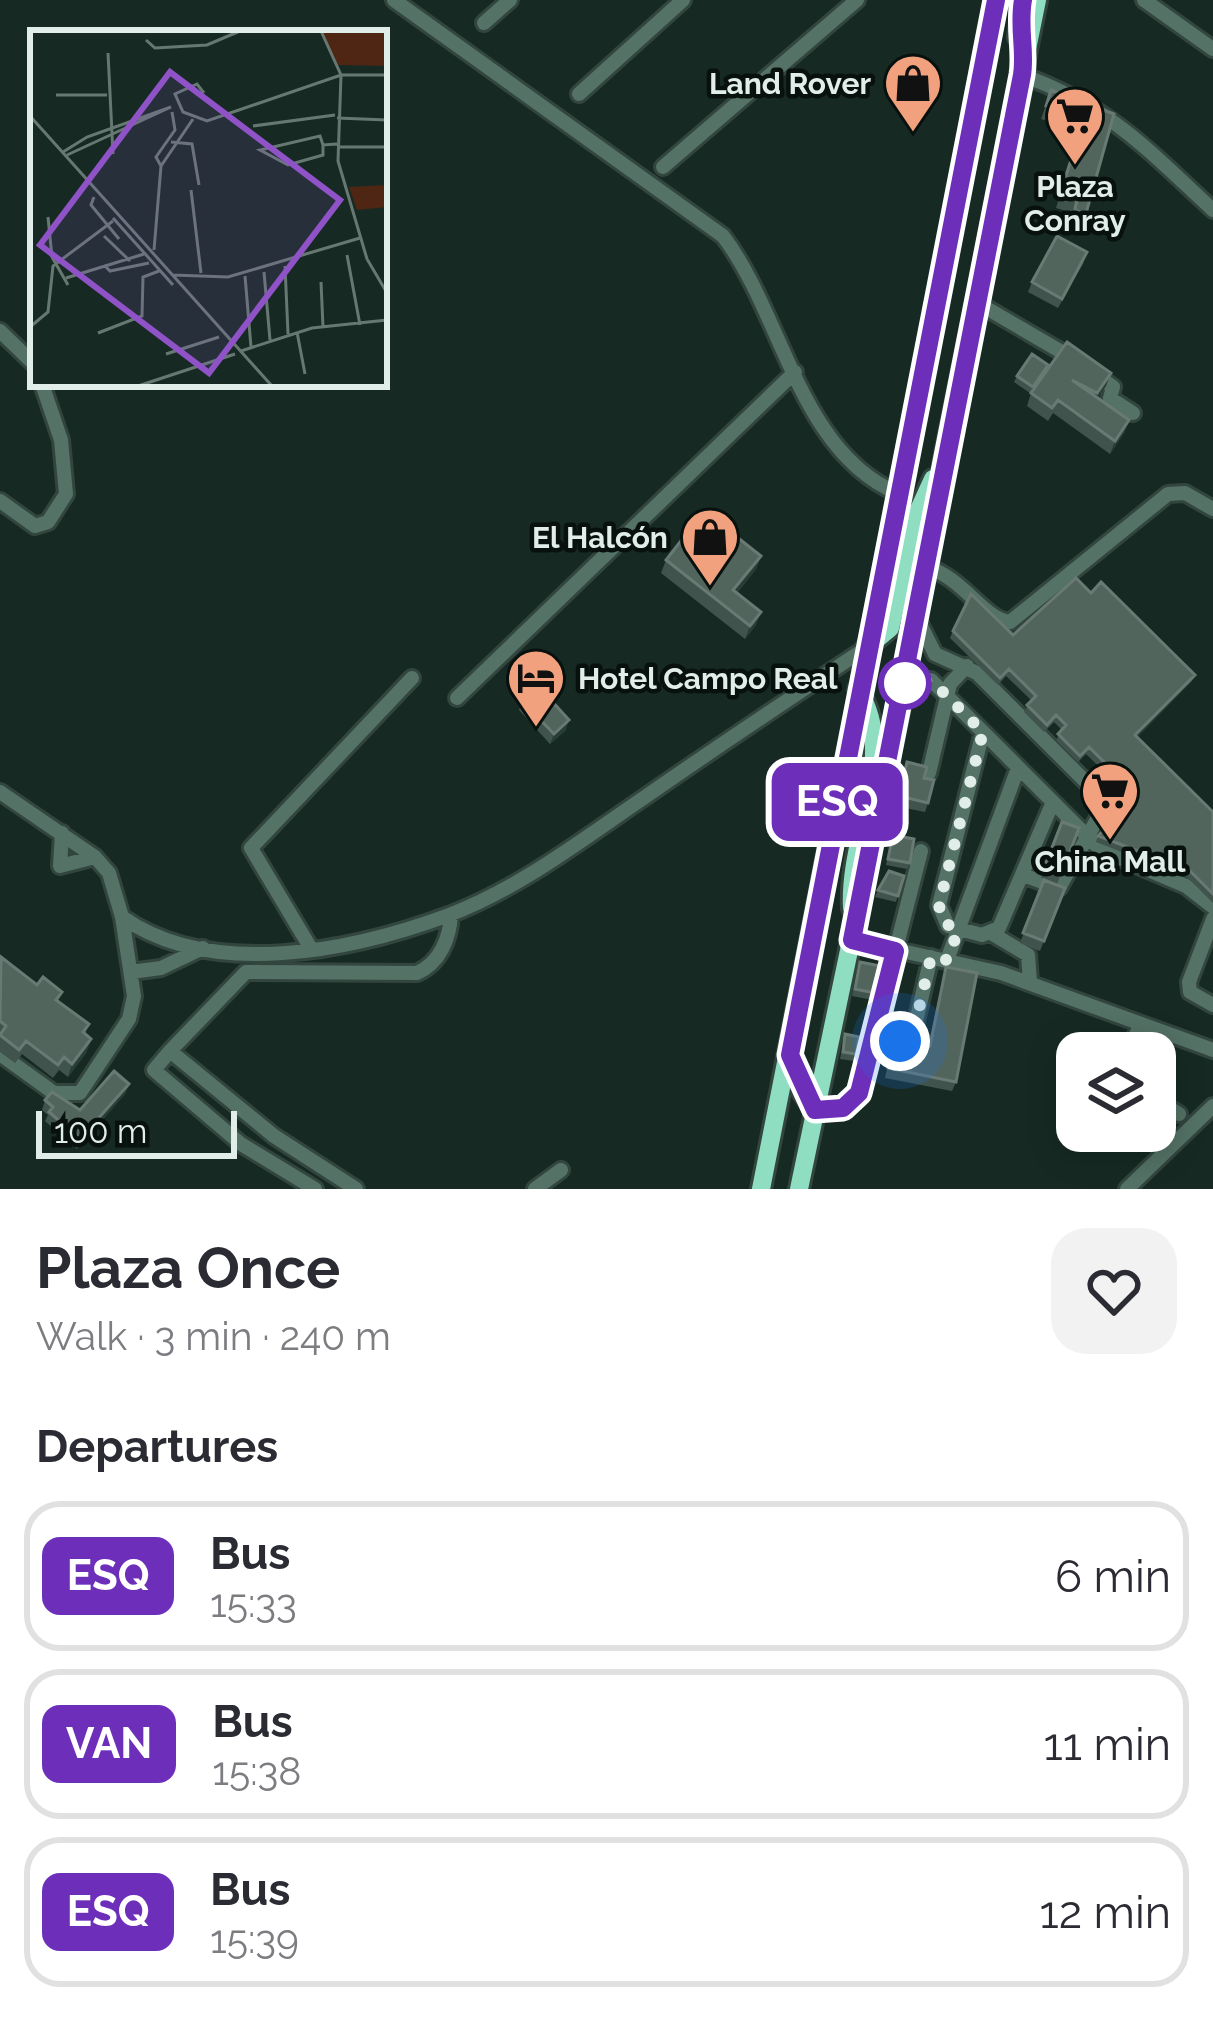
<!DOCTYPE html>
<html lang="en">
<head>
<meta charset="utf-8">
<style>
  :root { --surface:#fff; --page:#f2f2f3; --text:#2b2b33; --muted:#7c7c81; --line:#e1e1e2 }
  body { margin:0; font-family:Raleway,sans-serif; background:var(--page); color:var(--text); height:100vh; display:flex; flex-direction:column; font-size:45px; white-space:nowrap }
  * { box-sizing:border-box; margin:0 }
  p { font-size:39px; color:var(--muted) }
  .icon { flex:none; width:66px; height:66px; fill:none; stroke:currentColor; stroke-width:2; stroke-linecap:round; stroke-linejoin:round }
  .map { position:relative; height:1189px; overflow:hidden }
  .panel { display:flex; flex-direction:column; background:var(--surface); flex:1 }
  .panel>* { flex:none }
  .badge { padding:0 24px; border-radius:18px; font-size:42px; line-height:78px }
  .controls { position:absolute; left:1056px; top:1032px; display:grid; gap:24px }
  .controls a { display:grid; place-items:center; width:120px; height:120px; border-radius:24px; background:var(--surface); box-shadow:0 6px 30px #0003; font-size:60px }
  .scale { position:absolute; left:36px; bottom:30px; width:201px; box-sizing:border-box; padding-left:12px; border:6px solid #e0ede8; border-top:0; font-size:33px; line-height:42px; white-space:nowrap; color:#e0ede8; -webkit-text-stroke:9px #08110d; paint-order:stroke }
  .you { position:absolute; width:60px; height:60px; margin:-30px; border:9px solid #fff; border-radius:50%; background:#1a73e8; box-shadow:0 0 0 18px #1a73e833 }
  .map>.badge { position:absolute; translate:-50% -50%; box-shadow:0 0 0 6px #fff }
  h2 { padding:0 36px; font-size:45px; line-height:108px }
  .round { display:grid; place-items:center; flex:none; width:126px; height:126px; border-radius:36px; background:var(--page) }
  .overview { display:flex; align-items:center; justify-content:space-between; height:204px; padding:0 36px }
  h1 { font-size:57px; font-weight:700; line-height:90px }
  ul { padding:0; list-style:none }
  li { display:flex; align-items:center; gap:36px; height:150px; margin:0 24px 18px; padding:0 12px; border:6px solid var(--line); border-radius:36px }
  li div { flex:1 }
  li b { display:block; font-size:45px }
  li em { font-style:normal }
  li .badge { min-width:132px; font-weight:700; text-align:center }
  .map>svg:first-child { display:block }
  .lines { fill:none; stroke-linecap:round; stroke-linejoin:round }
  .minor-casing { stroke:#32453f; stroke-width:20 }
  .highway-casing { stroke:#32453f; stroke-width:24 }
  .minor { stroke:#547266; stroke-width:14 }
  .highway { stroke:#8fdec1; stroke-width:18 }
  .wall { fill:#40544d }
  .shaded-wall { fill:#283d35 }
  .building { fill:#51655d; stroke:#687a73; stroke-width:3 }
  .line-casing { stroke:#fff; stroke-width:27 }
  .line { stroke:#6d2fba; stroke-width:18 }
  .walk { stroke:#e0ede8; stroke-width:12; stroke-dasharray:0 21.6 }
  .stop-dot { fill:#fff; stroke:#6d2fba; stroke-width:6 }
  .labels { text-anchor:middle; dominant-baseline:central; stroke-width:9; stroke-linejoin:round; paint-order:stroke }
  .poi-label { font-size:30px; font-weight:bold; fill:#e0ede8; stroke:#08110d; text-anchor:end }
  .inset-road { fill:none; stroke:#677872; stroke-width:3 }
  .view { fill:#8f53c7; fill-opacity:0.15; stroke:#8f53c7; stroke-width:6 }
  .inset-edge { fill:none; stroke:#e0ede8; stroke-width:6 }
</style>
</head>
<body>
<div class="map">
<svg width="1213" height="1189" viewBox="0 0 1213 1189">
  <rect width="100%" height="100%" fill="#162a23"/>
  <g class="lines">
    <defs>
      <path id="minor" d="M394 0 723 236C783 315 799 451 897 493
        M1144 0 1213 49
        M484 23 510 0
        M1022 75C1110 107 1146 148 1213 210
        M579 94 683 0
        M663 167 857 0
        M976 302 1072 358
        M0 331 33 363
        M1095 374 1113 387 1110 398 1133 413
        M0 501 35 526 48 522 66 494 61 440 42 384
        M926 567C963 577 984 620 1010 622L1168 494 1185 493 1213 509
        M917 618 935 654 977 673 1101 797 1100 814 1059 888 1023 875
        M903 693 917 682 931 680 1101 850 1186 886 1213 907
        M457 698 795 372
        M983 732 939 905 948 926 982 935 999 928 1053 802
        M929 773 950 684 967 666
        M0 792 95 857 109 873 122 917 134 996 129 1019 80 1093H54L0 1054
        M62 833 60 866 95 857
        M122 917C211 980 352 951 449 915 520 888 583 839 645 797 718 746 792 697 866 648
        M1213 919 1189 982 1190 992 1213 1005
        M991 933 1028 955 1030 982
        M852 940 1001 973 1213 1050
        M310 947 251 848 412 678
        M947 960 1018 768
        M131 972 161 968 203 948
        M873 1038 900 1041 914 1030 931 957
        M170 1051 246 972 417 973C440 963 450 938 451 914
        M1129 1053 1139 1027
        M1155 1099 1179 1114
        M815 1110 843 1108 859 1093 921 851
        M315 1189 241 1144 154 1070 170 1051 274 1136 356 1189
        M535 1189 561 1170
        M1127 1189 1213 1106"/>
      <path id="highway" d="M1018 37 1023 0
        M866 648 890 628 916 516 933 479
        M852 908C848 836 899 755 858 690
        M790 1055 803 1093 815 1110
        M761 1189 996 0
        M799 1189 903 693 945 454 1037 0"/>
    </defs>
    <!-- minor casing -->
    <use href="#minor" class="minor-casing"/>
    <!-- highway casing -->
    <use href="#highway" class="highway-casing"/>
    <!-- minor -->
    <use href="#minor" class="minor"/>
    <!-- highway -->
    <use href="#highway" class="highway"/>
  </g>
  <!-- wall -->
  <path class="wall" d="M1051 90 1114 114 1080 230 1070 222 1072 213 1056 208 1079 131 1041 119Z
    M1084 262 1058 308 1028 292 1032 282Z
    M1067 342 1106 386 1098 398 1129 420 1124 433 1110 454 1053 413 1048 421 1027 406 1031 393Z
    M1048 365 1030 393 1014 382 1017 376Z
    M761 556 756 569 737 593 756 625 745 639 661 573 666 560Z
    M1091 593 1192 681 1137 737 1213 812V903L1187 877 1096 842 1098 836 1130 804 1125 799 1127 794 1086 754 1078 762 1056 740 1062 730 1054 722 1044 732 1024 712 1031 700 1006 676 998 685 950 638 953 631 1013 635Z
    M522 701 566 730 550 744 519 710Z
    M907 762 924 778 928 803 925 812 895 806Z
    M1062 822 1079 828 1057 884 1041 878Z
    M893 835 910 863 907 869 886 865Z
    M904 876 896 902 875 897 878 890Z
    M1044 880 1065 888 1040 951 1020 943Z
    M0 958 37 985 62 992 58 1001 89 1024 85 1034 87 1052 68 1077 59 1070 53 1078 22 1054 15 1063 0 1052Z
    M860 962 875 993 873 1000 852 996Z
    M946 967 956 1082 952 1091 885 1078 894 1039 928 1046Z
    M845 1034 856 1054 854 1061 840 1059Z
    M129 1084 125 1094 77 1149 45 1121 48 1115 42 1110 45 1100 80 1110Z"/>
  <!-- shaded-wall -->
  <path class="shaded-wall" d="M1111 373 1106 386 1092 406 1097 393Z
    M1129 420 1124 433 1110 454 1115 441Z
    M761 556 756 569 729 603 733 590Z
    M761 612 756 625 745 639 750 626Z
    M1195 675 1192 681 1133 742 1135 735Z
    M569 720 566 730 550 744 554 734Z
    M91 1039 87 1052 68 1077 72 1064Z
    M129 1084 125 1094 77 1149 80 1139Z"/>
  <!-- building -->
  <path class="building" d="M1051 90 1114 114 1085 217 1075 209 1077 200 1060 195 1084 118 1046 106Z
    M1057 236 1087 252 1062 299 1032 282Z
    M1067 342 1111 373 1097 393 1072 380 1129 420 1115 441 1058 400 1052 408 1031 393Z
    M1032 354 1048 365 1033 387 1017 376Z
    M704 511 761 556 733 590 761 612 750 626 666 560Z
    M1076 578 1091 593 1101 582 1195 675 1135 735 1213 812V894L1189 870 1098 836 1135 800 1127 792 1131 789 1089 747 1080 756 1058 734 1066 725 1056 715 1047 725 1027 705 1036 696 1009 669 1000 678 953 631 971 594 1013 635Z
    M538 686 569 720 554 734 522 701Z
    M907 762 927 767 924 778 934 780 928 803 899 796Z
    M1062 822 1079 828 1061 875 1044 868Z
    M893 835 914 839 910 863 888 859Z
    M889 871 904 876 898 896 878 890Z
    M1044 880 1065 888 1044 941 1023 933Z
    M1 957 37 985 43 977 62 992 56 1000 89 1024 83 1032 91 1039 72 1064 64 1057 58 1065 26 1041 19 1050 0 1035 6 1026 0 1021Z
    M860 962 880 966 875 993 855 989Z
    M946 967 977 973 956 1082 888 1068 894 1039 930 1046Z
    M845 1034 859 1037 856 1054 843 1052Z
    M114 1071 129 1084 80 1139 49 1112 53 1107 45 1100 52 1092 80 1110Z"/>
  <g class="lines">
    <defs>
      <path id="line" d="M996 0 790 1055 815 1110 843 1108 859 1093 895 951 852 940 1022 75C1026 51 1018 28 1023 0"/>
    </defs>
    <!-- line casing -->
    <use href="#line" class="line-casing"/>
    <!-- line -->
    <use href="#line" class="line"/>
    <!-- walk -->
    <path class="walk" d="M900 1041 914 1030 931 957 947 960 958 931 942 921 939 905 983 732 931 680 917 682 903 693 905 683"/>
  </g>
  <!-- icons -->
  <defs>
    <symbol id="shop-pin" viewBox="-11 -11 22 30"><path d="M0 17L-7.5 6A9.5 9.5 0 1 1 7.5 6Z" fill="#f1a17d" stroke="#08110d"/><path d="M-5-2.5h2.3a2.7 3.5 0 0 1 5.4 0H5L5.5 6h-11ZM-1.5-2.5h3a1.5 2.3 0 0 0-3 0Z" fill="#111"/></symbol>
    <symbol id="supermarket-pin" viewBox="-11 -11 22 30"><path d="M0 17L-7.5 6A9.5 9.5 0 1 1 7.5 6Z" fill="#f1a17d" stroke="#08110d"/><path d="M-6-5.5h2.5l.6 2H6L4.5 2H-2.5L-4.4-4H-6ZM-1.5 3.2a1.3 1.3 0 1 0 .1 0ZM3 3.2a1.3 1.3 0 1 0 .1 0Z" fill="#111"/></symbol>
    <symbol id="hotel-pin" viewBox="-11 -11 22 30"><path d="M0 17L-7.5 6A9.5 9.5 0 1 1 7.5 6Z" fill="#f1a17d" stroke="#08110d"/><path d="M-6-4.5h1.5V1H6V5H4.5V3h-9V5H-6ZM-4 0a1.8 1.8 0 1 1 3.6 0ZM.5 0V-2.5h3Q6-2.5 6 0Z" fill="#111"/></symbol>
  </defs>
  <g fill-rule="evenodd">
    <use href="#shop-pin" x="880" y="50" width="66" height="90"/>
    <use href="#supermarket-pin" x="1042" y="83" width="66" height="90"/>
    <use href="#shop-pin" x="677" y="504" width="66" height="90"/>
    <use href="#hotel-pin" x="503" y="645" width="66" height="90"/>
    <use href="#supermarket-pin" x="1077" y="758" width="66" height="90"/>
  </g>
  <!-- markers -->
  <circle class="stop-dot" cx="905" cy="683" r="24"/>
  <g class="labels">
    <!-- poi labels -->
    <g class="poi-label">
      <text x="871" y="83">Land Rover</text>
      <text x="1075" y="186" text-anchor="middle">Plaza<tspan x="1075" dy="34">Conray</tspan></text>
      <text x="668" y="537">El Halcón</text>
      <text x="578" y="678" text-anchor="start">Hotel Campo Real</text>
      <text x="1110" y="861" text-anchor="middle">China Mall</text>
    </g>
  </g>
  <!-- overview -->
  <g transform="translate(30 30)">
    <rect width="357" height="357" fill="#162a23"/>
    <path d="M291 1H357V36L308 35ZM357 155V177L327 180 319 157Z" fill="#4e2613"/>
    <path class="inset-road" d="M291 1 311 45 308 131 337 229 357 263M116 10 125 18 177 15 210 1M78 23 83 124M174 63 167 54 145 64 153 82 177 91 311 45H357M26 65H77M0 86 242 356M307 88 357 90M223 96 305 85M141 112 162 114 169 155M293 115V125L258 135 230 120 290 106 293 115 307 114M307 117H357M33 122 57 107 141 77 37 125M131 136 126 127 145 100 142 82M161 160 171 243M64 167 61 175 89 209M18 187 22 227 38 255M83 188 143 255M74 206 100 231M124 220 131 136 163 89M317 225 330 295M74 235 80 241 119 233M255 236 258 304M234 242 240 310M143 245 198 247 330 208M215 246 221 317M36 248 114 224M291 252 293 297M0 297 18 282 23 236 83 191M267 302 275 344M68 303 112 286 113 247 129 241M211 321 282 298 357 290M136 324 189 307M108 356 205 324"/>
    <path class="view" d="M140 42 310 170 179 343 10 215Z"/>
    <rect width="357" height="357" class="inset-edge"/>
  </g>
</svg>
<div class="controls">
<a><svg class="icon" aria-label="layers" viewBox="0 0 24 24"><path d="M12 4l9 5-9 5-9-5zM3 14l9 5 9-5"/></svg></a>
</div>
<div class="scale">100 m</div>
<div class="you" style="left:900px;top:1041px"></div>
<b class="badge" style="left:837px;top:802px;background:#6d2fba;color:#fff">ESQ</b>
</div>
<section class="panel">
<div class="overview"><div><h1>Plaza Once</h1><p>Walk · 3 min · 240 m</p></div><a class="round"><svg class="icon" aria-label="heart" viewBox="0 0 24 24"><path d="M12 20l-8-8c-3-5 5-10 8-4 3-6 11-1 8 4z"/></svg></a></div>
<h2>Departures</h2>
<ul>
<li><span class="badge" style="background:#6d2fba;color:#fff">ESQ</span><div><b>Bus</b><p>15:33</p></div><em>6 min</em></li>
<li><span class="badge" style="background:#6d2fba;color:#fff">VAN</span><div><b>Bus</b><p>15:38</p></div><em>11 min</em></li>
<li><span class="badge" style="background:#6d2fba;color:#fff">ESQ</span><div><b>Bus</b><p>15:39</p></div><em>12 min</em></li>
</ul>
</section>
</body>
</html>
